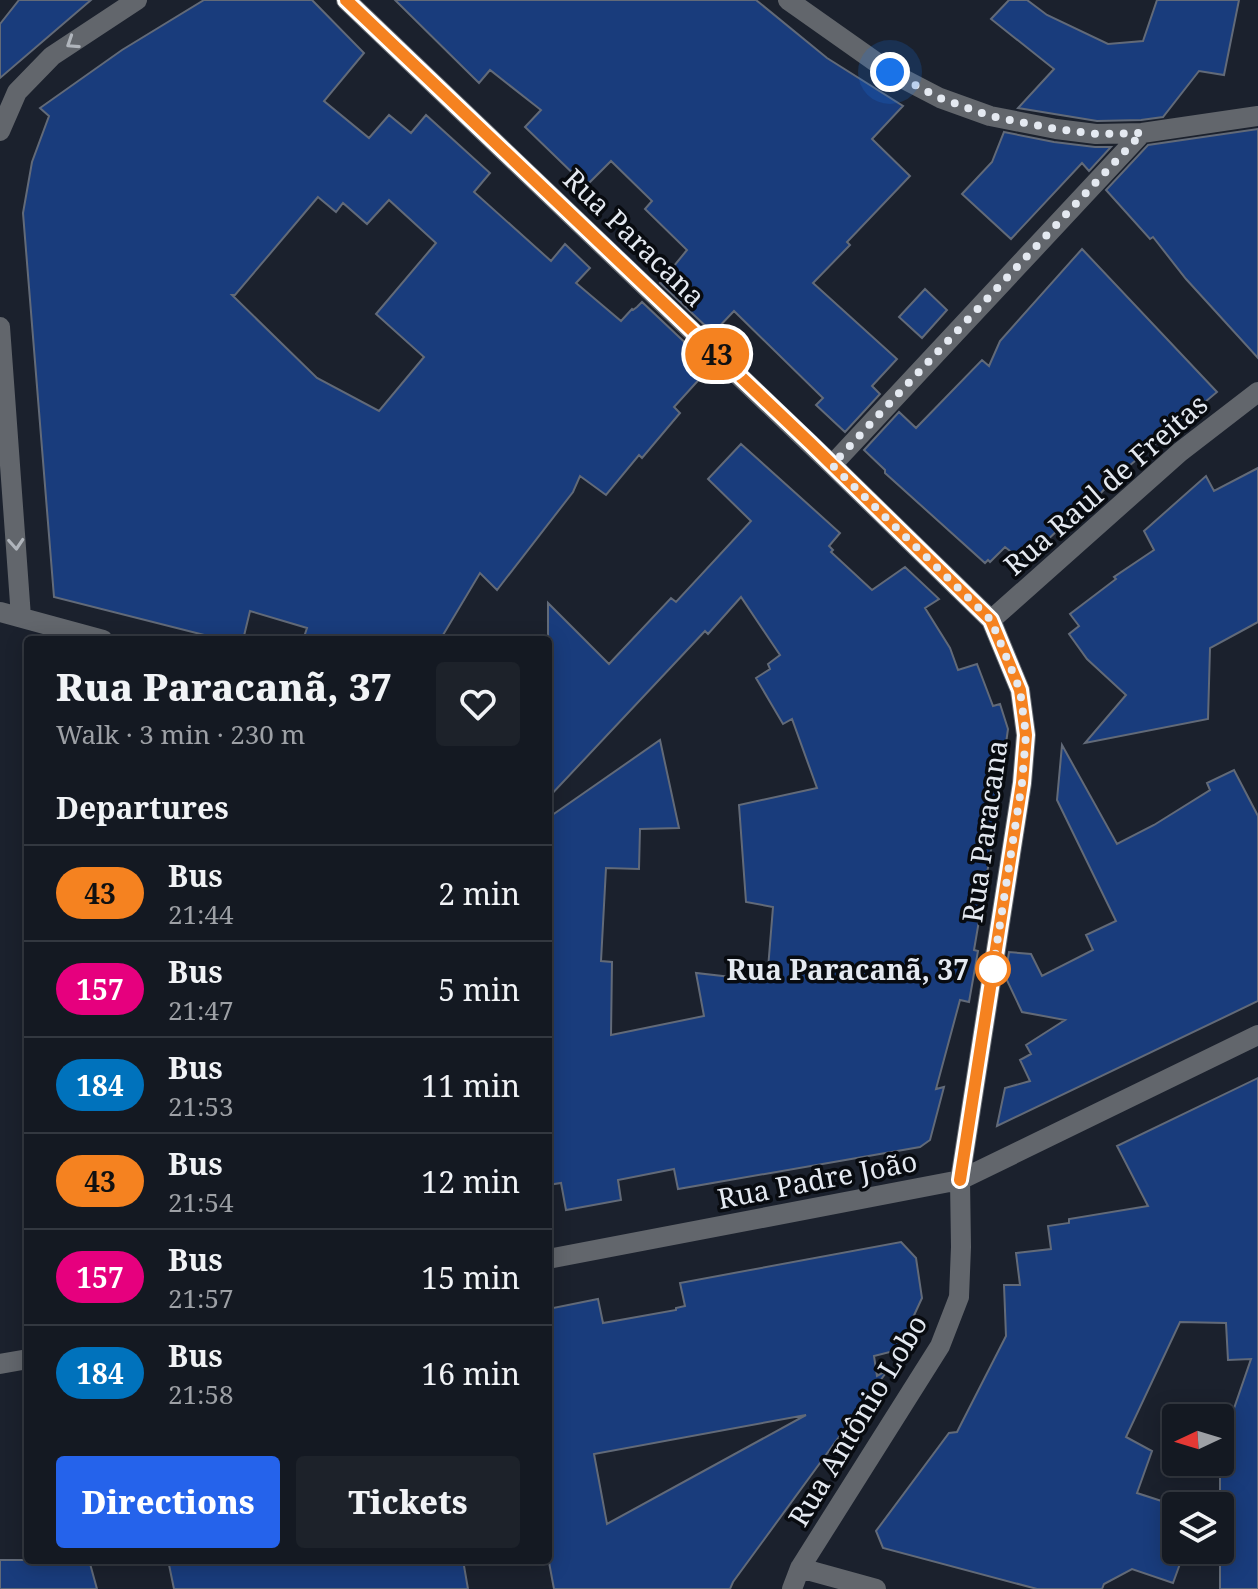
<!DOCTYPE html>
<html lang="en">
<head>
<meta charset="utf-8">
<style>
  :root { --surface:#141922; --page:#1d222a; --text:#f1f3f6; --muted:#9da0a5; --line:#333840; --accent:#2563eb }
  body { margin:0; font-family:"Noto Serif",serif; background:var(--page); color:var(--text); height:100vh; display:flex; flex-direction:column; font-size:30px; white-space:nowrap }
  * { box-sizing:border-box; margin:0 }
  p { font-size:26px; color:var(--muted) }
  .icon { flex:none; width:44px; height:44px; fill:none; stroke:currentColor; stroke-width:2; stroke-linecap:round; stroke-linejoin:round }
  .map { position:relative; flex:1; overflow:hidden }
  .panel { position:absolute; left:24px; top:636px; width:528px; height:928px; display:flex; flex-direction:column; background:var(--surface); border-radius:8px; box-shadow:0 4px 20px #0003,0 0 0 2px var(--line) }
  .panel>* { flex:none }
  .badge { padding:0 16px; border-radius:26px; font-size:28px; line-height:52px }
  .needle { width:52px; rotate:266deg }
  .buttons { position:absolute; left:1162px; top:1404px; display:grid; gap:16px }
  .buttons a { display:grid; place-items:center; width:72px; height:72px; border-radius:8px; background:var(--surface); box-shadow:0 4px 20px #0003,0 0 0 2px var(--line); font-size:40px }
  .you { position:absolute; width:40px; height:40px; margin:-20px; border:6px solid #fff; border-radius:50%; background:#1a73e8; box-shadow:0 0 0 12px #1a73e833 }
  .map>.badge { position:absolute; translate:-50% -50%; box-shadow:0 0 0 4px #fff }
  h2 { padding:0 32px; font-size:30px; line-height:72px }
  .round { display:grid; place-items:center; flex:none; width:84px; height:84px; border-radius:8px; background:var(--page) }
  .head { display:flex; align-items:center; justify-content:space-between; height:136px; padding:0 32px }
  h1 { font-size:38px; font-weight:800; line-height:60px }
  .button { display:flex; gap:16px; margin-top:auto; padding:16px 32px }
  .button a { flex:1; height:92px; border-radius:8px; background:var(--accent); color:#fff; font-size:32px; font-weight:800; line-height:92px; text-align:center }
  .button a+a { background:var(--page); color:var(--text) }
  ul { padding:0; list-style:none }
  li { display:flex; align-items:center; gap:24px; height:96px; padding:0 32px; border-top:2px solid var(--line) }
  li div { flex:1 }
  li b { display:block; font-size:30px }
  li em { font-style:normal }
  li .badge { min-width:88px; font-weight:700; text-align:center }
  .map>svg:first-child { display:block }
  .building { fill:#193c7c; stroke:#626a78; stroke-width:2; fill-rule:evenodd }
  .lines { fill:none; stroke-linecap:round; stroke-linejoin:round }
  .minor { stroke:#62666c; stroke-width:20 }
  .oneway { stroke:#b0b5bc }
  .line-casing { stroke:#fff; stroke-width:18 }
  .line { stroke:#f58220; stroke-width:12 }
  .walk { stroke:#e4e9f1; stroke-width:8; stroke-dasharray:0 14.4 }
  .stop-dot { fill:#fff; stroke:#f58220; stroke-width:4 }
  .labels { text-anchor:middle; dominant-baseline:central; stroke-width:7; stroke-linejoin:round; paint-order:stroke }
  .street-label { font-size:28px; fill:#e4e9f1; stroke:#080b10 }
  .stop-label { font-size:28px; font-weight:bold; fill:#e4e9f1; stroke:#080b10; text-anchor:end }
</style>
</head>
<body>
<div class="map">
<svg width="1258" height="1589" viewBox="0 0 1258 1589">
  <rect width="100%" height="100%" fill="#1b212d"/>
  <!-- building -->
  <path class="building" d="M19 0H91L0 78V24Z
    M204 0H312L364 53 324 101 369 138 389 115 411 133 426 115 490 173 474 192 551 261 565 244 590 268 576 283 621 321 632 309 633 310 637 307 642 302 695 352 687 360 704 374 674 407 680 413 642 458 639 455 606 495 580 476 573 492 497 590 480 573 440 640H303L307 628 250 611 243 640H224L54 597 23 213 32 162 49 116 40 108 122 50ZM318 197 336 212 343 203 367 224 389 200 436 243 376 314 424 357 379 411 317 378 232 295H235Z
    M395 0H756L827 58 903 106 872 139 910 176 847 242 850 245 813 283 897 359 872 386 880 394 845 432 816 405 823 398 734 311 713 333 660 283 687 250 645 209 652 201 611 161 586 186 525 127 541 110 490 70 479 83Z
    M1009 0H1027L1047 15 1108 44 1143 41 1157 0H1239L1224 75 1199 71 1163 117 1141 120 1097 121 1018 108 1054 69 991 19Z
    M1258 129V358L1186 279 1153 237 1150 239 1106 190 1148 145Z
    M1004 132 1054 142 1095 147H1111L1089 171 1082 163 1011 239 962 194 992 162Z
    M1082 249 1217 392 1116 477 1078 517 1075 514 1024 562 1005 547 990 562 988 560 985 563 885 473V470L864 450 899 412 916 428 982 360 989 366 1000 341Z
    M925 289 947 310 922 338 899 317Z
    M741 444 840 533 829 546 833 550 831 552 872 590 905 567 939 599 925 608 950 648 958 670 977 664 993 706 1000 704 1008 729 991 850 974 950 978 951 969 1002 960 1000 936 1089 944 1087 930 1140 920 1147 678 1189 674 1169 618 1180 621 1200 566 1210 561 1183 548 1185V818L660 740 679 828 640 829 639 869 606 868 601 961 612 962 611 1035 704 1016 696 973 767 981 773 907 746 902 739 805 817 788 792 719 783 724 756 678 770 669 768 664 780 655 741 597 708 634 705 631 548 798V603L609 664 671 598 676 602 751 521 708 479Z
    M1258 468V622L1210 648 1208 719 1085 743 1126 695 1087 659 1069 634 1079 626 1070 614 1116 579 1114 577 1154 550 1144 531 1206 476 1214 491Z
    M1062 745 1117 844 1154 825 1210 790 1207 783 1234 770 1258 816V1001L997 1126 1005 1088 1030 1081 1020 1060 1031 1054 1026 1045 1065 1020 1022 1012 1005 976 1009 952 1031 954 1042 976 1093 950 1086 935 1116 921 1057 800Z
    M1258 1078V1589H1220V1449L1251 1359 1228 1360 1226 1323 1180 1322 1126 1437 1152 1451 1137 1493 1177 1506 1176 1550H1185L1173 1583 1132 1569 1104 1584 1102 1589H1037L883 1548 876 1531 949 1433 957 1432 1006 1336 1004 1285H1020L1016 1253 1051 1249 1048 1226 1069 1223V1219L1148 1206 1117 1146Z
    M901 1242 916 1258 922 1298 898 1350 874 1356 877 1376 888 1370 733 1582 730 1589H554L548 1557V1309L598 1299 603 1323 676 1310V1308L685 1306 680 1283ZM806 1415 607 1524 594 1454Z
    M0 1560H89L97 1589H0Z
    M168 1560H463L468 1589H174Z"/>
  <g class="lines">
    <!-- minor -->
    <path class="minor" d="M346 0 832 465 991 620 1020 690 1026 735 1022 783 960 1180 961 1247 959 1297 940 1346 800 1568 792 1589
      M788 0 890 72 940 98 990 116 1056 129 1096 134 1142 133 1258 116
      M0 131 17 92 52 56 137 0
      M0 327 21 617
      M832 465 1142 133
      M0 612 103 640
      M991 620 1180 452 1258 392
      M548 1259 960 1180 1258 1035
      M0 1364 28 1359
      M800 1568 876 1589"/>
  </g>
  <!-- one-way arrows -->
  <defs><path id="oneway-chevron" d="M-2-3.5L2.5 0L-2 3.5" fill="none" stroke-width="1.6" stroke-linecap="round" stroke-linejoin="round" transform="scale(2)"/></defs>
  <g class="oneway">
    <use href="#oneway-chevron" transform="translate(72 43) rotate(147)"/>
    <use href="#oneway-chevron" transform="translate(16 544) rotate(86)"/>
  </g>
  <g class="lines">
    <defs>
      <path id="line" d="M346 0 810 443 991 620 1020 690 1026 735 1022 783 960 1180"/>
    </defs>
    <!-- line casing -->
    <use href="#line" class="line-casing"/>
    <!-- line -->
    <use href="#line" class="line"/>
    <!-- walk -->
    <path class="walk" d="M890 72 940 98 990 116 1056 129 1096 134 1142 133 832 465 991 620 1020 690 1026 735 1022 783 993 969"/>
  </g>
  <!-- markers -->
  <circle class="stop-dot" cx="993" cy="969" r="16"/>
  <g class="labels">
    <!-- street labels -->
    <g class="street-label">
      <text transform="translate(635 237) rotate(44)">Rua Paracana</text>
      <text transform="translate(1105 484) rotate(-41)">Rua Raul de Freitas</text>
      <text transform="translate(984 831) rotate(-82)">Rua Paracana</text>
      <text transform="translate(817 1179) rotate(-11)">Rua Padre João</text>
      <text transform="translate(857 1420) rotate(-59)">Rua Antônio Lobo</text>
    </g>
    <!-- stop labels -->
    <g class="stop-label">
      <text x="969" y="969">Rua Paracanã, 37</text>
    </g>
  </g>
</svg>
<div class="buttons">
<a><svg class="needle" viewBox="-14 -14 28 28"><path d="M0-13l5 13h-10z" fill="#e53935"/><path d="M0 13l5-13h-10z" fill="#9da0a5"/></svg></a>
<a><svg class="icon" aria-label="layers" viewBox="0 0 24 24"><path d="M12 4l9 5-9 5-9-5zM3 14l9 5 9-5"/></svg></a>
</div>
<div class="you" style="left:890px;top:72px"></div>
<b class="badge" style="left:717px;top:354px;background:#f58220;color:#111">43</b>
<section class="panel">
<div class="head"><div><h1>Rua Paracanã, 37</h1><p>Walk · 3 min · 230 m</p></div><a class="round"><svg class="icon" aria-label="heart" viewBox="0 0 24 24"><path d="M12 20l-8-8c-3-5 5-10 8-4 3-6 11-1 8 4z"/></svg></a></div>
<h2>Departures</h2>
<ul>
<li><span class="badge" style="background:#f58220;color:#111">43</span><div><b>Bus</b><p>21:44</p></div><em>2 min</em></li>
<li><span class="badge" style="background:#e6007e;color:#fff">157</span><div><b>Bus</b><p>21:47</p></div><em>5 min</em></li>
<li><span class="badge" style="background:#0072bc;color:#fff">184</span><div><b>Bus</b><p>21:53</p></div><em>11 min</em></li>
<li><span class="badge" style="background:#f58220;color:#111">43</span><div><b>Bus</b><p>21:54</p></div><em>12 min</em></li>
<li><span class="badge" style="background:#e6007e;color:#fff">157</span><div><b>Bus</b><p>21:57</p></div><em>15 min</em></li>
<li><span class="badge" style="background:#0072bc;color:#fff">184</span><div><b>Bus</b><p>21:58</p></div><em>16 min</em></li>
</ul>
<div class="button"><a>Directions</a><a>Tickets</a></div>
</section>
</div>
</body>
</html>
